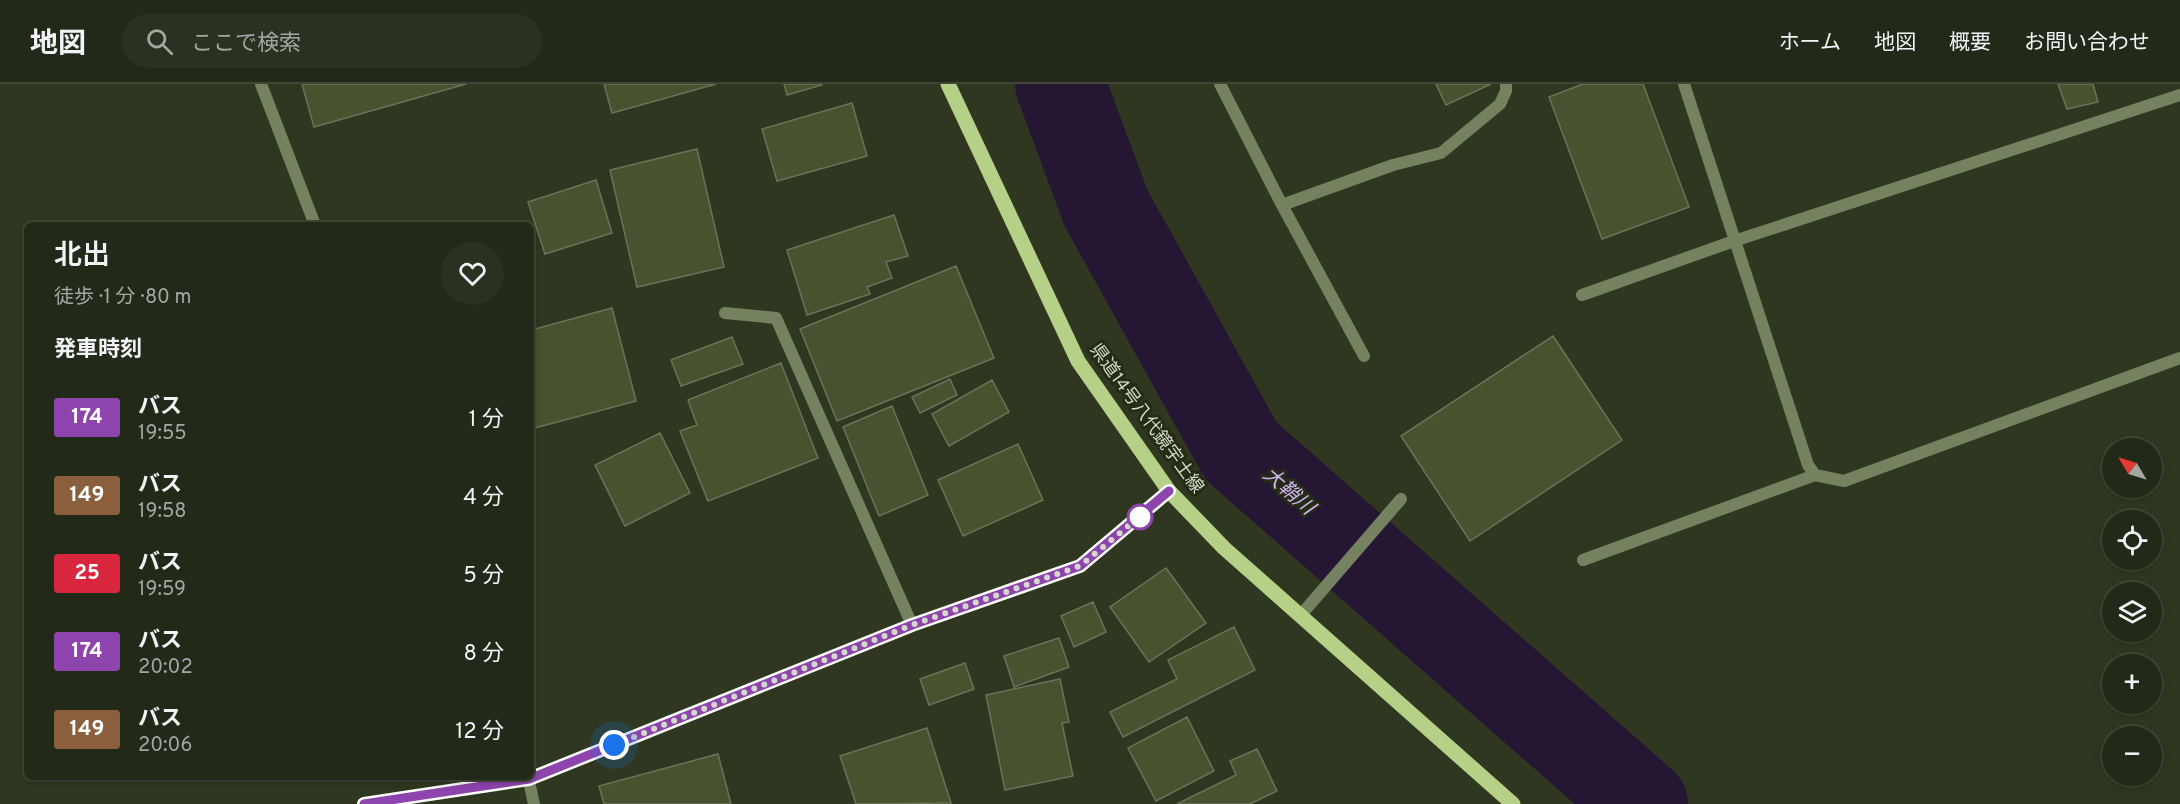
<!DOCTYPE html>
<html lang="ja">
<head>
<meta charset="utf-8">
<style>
  :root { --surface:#232918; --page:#2b3121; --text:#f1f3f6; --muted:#a3a6a2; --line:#404537 }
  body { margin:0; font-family:Overpass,"Noto Sans JP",sans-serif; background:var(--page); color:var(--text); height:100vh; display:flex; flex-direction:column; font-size:22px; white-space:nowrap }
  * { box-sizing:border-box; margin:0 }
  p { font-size:20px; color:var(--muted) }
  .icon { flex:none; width:33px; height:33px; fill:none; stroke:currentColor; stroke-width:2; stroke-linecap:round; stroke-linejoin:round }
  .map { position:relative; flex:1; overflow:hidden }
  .details { position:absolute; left:24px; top:138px; width:510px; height:558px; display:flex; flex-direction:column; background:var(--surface); border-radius:9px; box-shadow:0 3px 9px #0003,0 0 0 2px var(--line) }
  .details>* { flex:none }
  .badge { padding:0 12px; border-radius:4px; font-size:21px; line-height:39px }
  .needle { width:39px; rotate:308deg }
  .controls { position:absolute; left:2102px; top:354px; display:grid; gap:12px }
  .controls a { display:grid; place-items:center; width:60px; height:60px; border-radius:50%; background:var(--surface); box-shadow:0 3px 9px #0003,0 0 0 2px var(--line); font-size:30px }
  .you { position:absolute; width:30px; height:30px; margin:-15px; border:4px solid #fff; border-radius:50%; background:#1a73e8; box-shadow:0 0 0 9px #1a73e833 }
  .map>.badge { position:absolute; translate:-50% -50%; box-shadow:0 0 0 3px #fff }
  h2 { padding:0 30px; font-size:22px; line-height:54px }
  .round { display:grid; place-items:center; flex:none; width:63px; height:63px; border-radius:32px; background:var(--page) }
  .overview { display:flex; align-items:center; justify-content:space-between; height:102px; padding:0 30px }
  h1 { font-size:28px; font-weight:600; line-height:45px }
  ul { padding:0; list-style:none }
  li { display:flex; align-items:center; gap:18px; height:78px; padding:0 30px }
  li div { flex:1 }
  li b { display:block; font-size:22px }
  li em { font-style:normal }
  li .badge { min-width:66px; font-weight:700; text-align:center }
  header { display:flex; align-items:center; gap:36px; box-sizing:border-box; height:84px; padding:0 30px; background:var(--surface); border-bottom:2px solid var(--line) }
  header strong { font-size:28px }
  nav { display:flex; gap:33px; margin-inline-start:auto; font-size:21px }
  .search { width:420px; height:54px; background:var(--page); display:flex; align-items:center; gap:15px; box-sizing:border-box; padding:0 21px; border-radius:33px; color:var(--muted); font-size:22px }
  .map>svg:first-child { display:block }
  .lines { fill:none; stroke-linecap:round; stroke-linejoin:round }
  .river { stroke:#251634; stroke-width:90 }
  .building { fill:#47532e; stroke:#6a735a; stroke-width:1.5 }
  .lane { stroke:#75825f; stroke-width:12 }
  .street { stroke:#75825f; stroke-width:12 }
  .primary { stroke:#b7d087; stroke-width:15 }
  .line-casing { stroke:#fff; stroke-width:14 }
  .line { stroke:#8e44ad; stroke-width:9 }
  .walk { stroke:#d3d8ca; stroke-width:6; stroke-dasharray:0 10.8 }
  .stop-dot { fill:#fff; stroke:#8e44ad; stroke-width:3 }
  .labels { text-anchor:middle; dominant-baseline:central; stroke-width:6; stroke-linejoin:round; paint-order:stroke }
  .street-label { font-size:18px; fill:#d3d8ca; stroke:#252c16 }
  .water-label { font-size:20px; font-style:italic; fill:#d0b3ef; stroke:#252c16 }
</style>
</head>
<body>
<header>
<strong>地図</strong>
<div class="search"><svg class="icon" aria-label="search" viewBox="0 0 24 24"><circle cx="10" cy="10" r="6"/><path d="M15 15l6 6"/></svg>ここで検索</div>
<nav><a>ホーム</a><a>地図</a><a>概要</a><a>お問い合わせ</a></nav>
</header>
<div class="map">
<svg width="2180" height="720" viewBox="0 0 2180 720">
  <rect width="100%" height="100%" fill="#2f3720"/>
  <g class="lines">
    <!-- river -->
    <path class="river" d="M1060 0 1106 124 1241 367 1643 720"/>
  </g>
  <!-- building -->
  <path class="building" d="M302 0H466L314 43Z
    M604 0H716L612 29Z
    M784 0H821L822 1 787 11Z
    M1436 0H1491L1446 21Z
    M1583 0H1643L1689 123 1602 155 1549 13Z
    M2058 0H2093L2098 18 2067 25Z
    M852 19 867 72 777 97 762 45Z
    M697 65 724 183 637 203 610 86Z
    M596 96 612 149 545 170 528 118Z
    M894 131 908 172 886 178 892 194 867 203 870 210 807 231 787 166Z
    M956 182 994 274 837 337 800 245Z
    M612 224 636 317 531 345V246Z
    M1553 252 1622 356 1470 457 1401 352Z
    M732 253 743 280 681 302 671 276Z
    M781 279 818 374 708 417 680 347 697 341 688 316Z
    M950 295 957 311 920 329 912 313Z
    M992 296 1009 328 949 362 932 330Z
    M892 322 928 411 879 432 843 343Z
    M660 349 690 409 625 442 595 381Z
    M1018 360 1043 416 963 452 938 396Z
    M1166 484 1206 539 1149 578 1110 523Z
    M1093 518 1106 548 1074 563 1061 532Z
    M1234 543 1255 586 1123 653 1110 628 1177 595 1168 576Z
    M1059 554 1069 583 1014 603 1004 572Z
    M965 579 974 605 929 621 920 595Z
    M1060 595 1069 638 1062 639 1073 692 1005 706 986 611Z
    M1187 633 1214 687 1156 717 1128 664Z
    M927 644 951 719 856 720 840 672Z
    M1257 665 1277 707 1250 720H1177L1236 691 1230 677Z
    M718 670 731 720H604L599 702Z"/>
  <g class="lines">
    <!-- lane -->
    <path class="lane" d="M725 229 776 234 912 541"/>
    <!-- street -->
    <path class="street" d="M261 0 315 141
      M1220 0 1282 121 1364 272
      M1684 0 1808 381 1815 391
      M1282 121 1393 81 1441 69 1500 20 1506 7V0
      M1582 211 1734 157 2180 11
      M1583 476 1815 391 1844 397 2180 274
      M1300 532 1401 415
      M528 693 534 720
      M364 720 529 695 912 541 1080 482 1169 407"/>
    <!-- primary -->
    <path class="primary" d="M948 0 1078 277 1169 407 1224 464 1513 720"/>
  </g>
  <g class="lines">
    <defs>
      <path id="line" d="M364 720 529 695 912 541 1080 482 1169 407"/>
    </defs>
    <!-- line casing -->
    <use href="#line" class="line-casing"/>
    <!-- line -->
    <use href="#line" class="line"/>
    <!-- walk -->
    <path class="walk" d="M614 661 912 541 1080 482 1144 429 1140 433"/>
  </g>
  <!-- markers -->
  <circle class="stop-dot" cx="1140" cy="433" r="12"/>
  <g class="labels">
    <!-- street labels -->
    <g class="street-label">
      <text transform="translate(1146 335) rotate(54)">県道14号八代鏡宇土線</text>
    </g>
    <!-- water labels -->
    <g class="water-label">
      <text transform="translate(1288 408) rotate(41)">大鞘川</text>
    </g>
  </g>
</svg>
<div class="controls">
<a><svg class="needle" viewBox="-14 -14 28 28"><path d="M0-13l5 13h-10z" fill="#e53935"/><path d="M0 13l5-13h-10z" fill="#a3a6a2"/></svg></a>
<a><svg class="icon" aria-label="locate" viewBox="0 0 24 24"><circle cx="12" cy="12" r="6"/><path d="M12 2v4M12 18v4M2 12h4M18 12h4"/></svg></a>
<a><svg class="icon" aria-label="layers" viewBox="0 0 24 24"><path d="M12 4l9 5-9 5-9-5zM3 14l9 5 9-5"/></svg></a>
<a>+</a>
<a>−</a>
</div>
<div class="you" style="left:614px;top:661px"></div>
<section class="details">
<div class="overview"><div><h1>北出</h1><p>徒歩 · 1 分 · 80 m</p></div><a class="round"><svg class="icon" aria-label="heart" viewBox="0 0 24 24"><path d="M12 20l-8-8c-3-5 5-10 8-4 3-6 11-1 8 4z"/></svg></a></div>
<h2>発車時刻</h2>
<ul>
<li><span class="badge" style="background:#8e44ad;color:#fff">174</span><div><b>バス</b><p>19:55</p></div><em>1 分</em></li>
<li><span class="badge" style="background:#8b5e3c;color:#fff">149</span><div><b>バス</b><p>19:58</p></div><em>4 分</em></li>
<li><span class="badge" style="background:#d7263d;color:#fff">25</span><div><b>バス</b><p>19:59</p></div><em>5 分</em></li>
<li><span class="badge" style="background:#8e44ad;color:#fff">174</span><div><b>バス</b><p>20:02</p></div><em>8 分</em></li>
<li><span class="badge" style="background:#8b5e3c;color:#fff">149</span><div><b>バス</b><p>20:06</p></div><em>12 分</em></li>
</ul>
</section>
</div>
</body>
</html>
